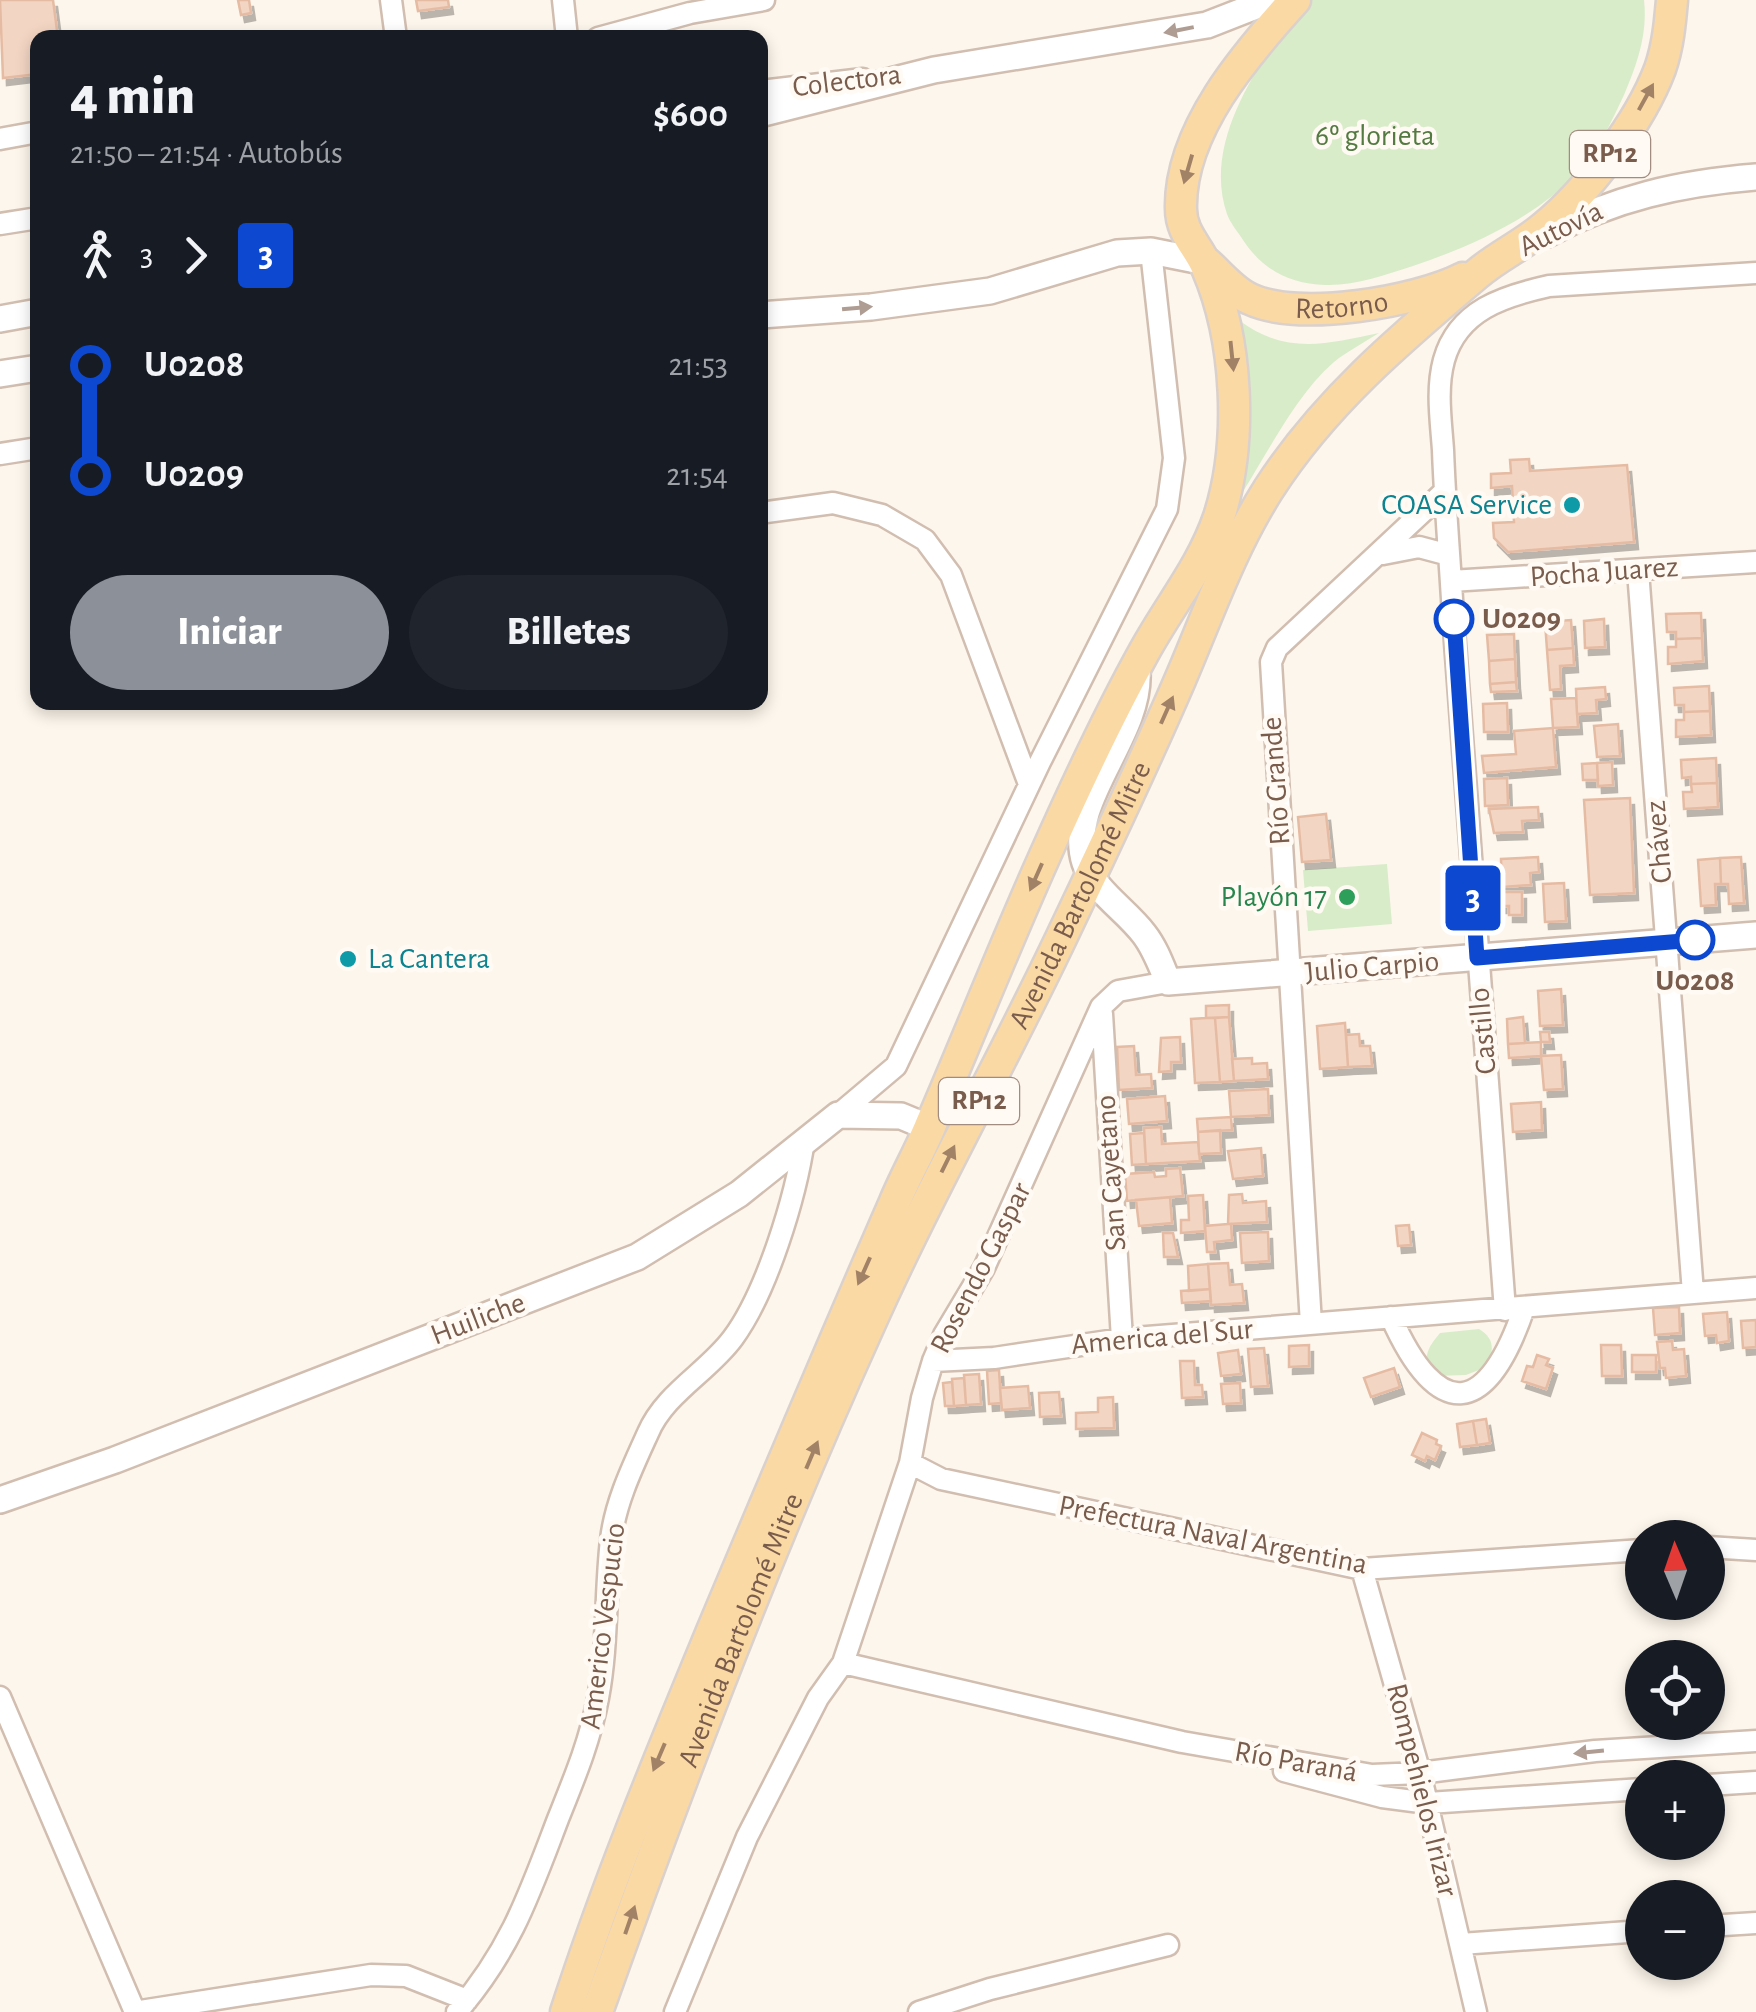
<!DOCTYPE html>
<html lang="es">
<head>
<meta charset="utf-8">
<style>
  :root { --surface:#171b24; --page:#20242c; --text:#f1f3f6; --muted:#9ea1a6; --accent:#8c9099 }
  body { margin:0; font-family:"Alegreya Sans",sans-serif; background:var(--page); color:var(--text); height:100vh; display:flex; flex-direction:column; font-size:38px; white-space:nowrap }
  * { box-sizing:border-box; margin:0 }
  p { font-size:32px; color:var(--muted) }
  .icon { flex:none; width:55px; height:55px; fill:none; stroke:currentColor; stroke-width:2; stroke-linecap:round; stroke-linejoin:round }
  .map { position:relative; flex:1; overflow:hidden }
  .drawer { position:absolute; left:30px; top:30px; width:738px; height:680px; display:flex; flex-direction:column; background:var(--surface); border-radius:20px; box-shadow:0 5px 15px #0003 }
  .drawer>* { flex:none }
  .badge { padding:0 20px; border-radius:8px; font-size:35px; line-height:65px }
  .needle { width:65px; rotate:358deg }
  .buttons { position:absolute; left:1625px; top:1520px; display:grid; gap:20px }
  .buttons a { display:grid; place-items:center; width:100px; height:100px; border-radius:50%; background:var(--surface); box-shadow:0 5px 15px #0003; font-size:50px }
  .map>.badge { position:absolute; translate:-50% -50%; box-shadow:0 0 0 5px #fff }
  .legs { display:flex; align-items:center; gap:15px; height:110px; padding:0 40px; font-size:32px }
  .legs p { margin-inline-start:auto }
  .headline { display:flex; align-items:center; justify-content:space-between; height:170px; padding:0 40px }
  h1 { font-size:55px; font-weight:800; line-height:75px }
  .action { display:flex; gap:20px; margin-top:auto; padding:20px 40px }
  .action a { flex:1; height:115px; border-radius:60px; background:var(--accent); color:#fff; font-size:40px; font-weight:800; line-height:115px; text-align:center }
  .action a+a { background:var(--page); color:var(--text) }
  ul { padding:0 40px; list-style:none }
  li { display:flex; align-items:center; gap:35px; height:110px; font-size:38px }
  li i { display:grid; place-items:center; width:15px; height:100%; margin:0 12px; background:currentColor }
  li i::after { content:''; width:25px; height:25px; margin:-12px; border:8px solid; border-radius:50%; background:var(--surface) }
  li p { margin-inline-start:auto }
  li:first-child i { background:linear-gradient(#0000 50%,currentColor 0) }
  li:last-child i { background:linear-gradient(currentColor 50%,#0000 0) }
  .map>svg:first-child { display:block }
  .green { fill:#d8ecc9 }
  .building { fill:#f3d5c3; stroke:#e6bba3; stroke-width:2.5; filter:url(#shadow) }
  .lines { fill:none; stroke-linecap:round; stroke-linejoin:round }
  .minor-casing { stroke:#d1beb0; stroke-width:25 }
  .tertiary-casing { stroke:#d1beb0; stroke-width:30 }
  .primary-casing { stroke:#dad1cd; stroke-width:35 }
  .minor { stroke:#fff; stroke-width:20 }
  .tertiary { stroke:#fff; stroke-width:25 }
  .primary { stroke:#fbd9a5; stroke-width:30 }
  .oneway { fill:#af9d94 }
  .oneway2 { fill:#a18267 }
  .line-1-casing { stroke:#fff; stroke-width:22 }
  .line-1 { stroke:#0d49d0; stroke-width:15 }
  .culture-dot { fill:#0f9aa8; stroke:#fffaf3; stroke-width:4 }
  .stop-1-dot { fill:#fff; stroke:#0d49d0; stroke-width:5 }
  .leisure-dot { fill:#2e9e5b; stroke:#fffaf3; stroke-width:4 }
  .labels { text-anchor:middle; dominant-baseline:central; stroke-width:9; stroke-linejoin:round; paint-order:stroke }
  .shield { fill:#fffaf3; stroke:#a28b7f; stroke-width:2.5 }
  .shield-label { font-size:28px; font-weight:bold; fill:#7a5c4d }
  .street-label { font-size:30px; fill:#7a5c4d; stroke:#fffaf3 }
  .park-label { font-size:30px; fill:#537a41; stroke:#fffaf3 }
  .culture-label { font-size:30px; fill:#0d838f; stroke:#fffaf3; text-anchor:end }
  .stop-label { font-size:30px; font-weight:bold; fill:#7a5c4d; stroke:#fffaf3; text-anchor:start }
  .leisure-label { font-size:30px; fill:#27864d; stroke:#fffaf3; text-anchor:end }
</style>
</head>
<body>
<div class="map">
<svg width="1756" height="2012" viewBox="0 0 1756 2012">
  <defs>
    <filter id="shadow"><feDropShadow dx="4" dy="7" stdDeviation="0" flood-color="#0004"/></filter>
  </defs>
  <rect width="100%" height="100%" fill="#fdf6ec"/>
  <!-- green -->
  <path class="green" d="M1304 0H1644C1648 34 1637 64 1624 95 1611 122 1598 152 1578 173 1534 218 1472 246 1413 266 1385 275 1355 286 1325 285 1289 284 1262 269 1243 240 1238 232 1230 223 1227 214 1201 139 1264 57 1304 0Z
    M1240 321C1286 355 1327 344 1379 333 1366 341 1352 349 1339 358 1299 389 1269 451 1242 493L1247 367Z
    M1387 864 1392 924 1308 931 1303 870Z
    M1479 1329C1495 1339 1493 1348 1489 1366L1466 1375 1434 1376C1421 1360 1427 1348 1440 1333Z"/>
  <!-- building -->
  <path class="building" d="M0 0H53L58 38H38V74L3 78Z
    M238 0H249L251 13 241 15Z
    M416 0H448L449 7 418 11Z
    M1529 459 1530 471 1627 465 1634 542 1508 552 1494 538 1493 523 1514 522 1512 486 1491 488V474L1511 473 1510 460Z
    M1701 613 1702 638 1676 639V632H1667L1666 614Z
    M1604 619 1605 647 1585 648 1584 621Z
    M1571 620 1573 648 1547 650 1545 622Z
    M1514 634 1515 659 1489 661 1487 635Z
    M1702 638 1703 661 1668 664V647H1676V639Z
    M1573 648 1574 665 1560 666 1561 689 1550 690 1547 650Z
    M1515 659 1516 682 1490 684 1489 661Z
    M1516 682 1517 691 1491 692 1490 684Z
    M1709 686 1710 711 1684 712V705H1675L1674 688Z
    M1605 687 1606 699 1596 700 1597 713 1577 714 1576 689Z
    M1576 698 1578 727 1553 728 1551 699Z
    M1507 703 1508 732H1484L1483 704Z
    M1710 711 1711 735 1676 737V720H1684V712Z
    M1618 724 1620 756 1597 757 1594 726Z
    M1553 728 1556 767 1484 773 1482 756 1516 754 1514 731Z
    M1716 758 1717 783 1691 784V777L1682 778 1681 760Z
    M1612 762 1613 785 1598 786 1597 763Z
    M1597 763 1598 780H1583L1582 764Z
    M1507 778 1508 805 1485 806 1484 779Z
    M1717 783 1718 807 1684 809 1683 792H1692L1691 784Z
    M1630 798 1634 893 1590 895 1584 800Z
    M1538 807 1539 820 1522 821 1523 832 1494 833 1489 809Z
    M1326 814 1331 860 1302 862 1298 817Z
    M1538 857 1539 872 1530 873 1531 885 1502 887 1501 859Z
    M1741 857 1744 903 1729 904 1728 884H1721L1720 858Z
    M1720 858 1721 884H1715L1716 905 1701 906 1698 860Z
    M1564 883 1566 921 1545 922 1543 884Z
    M1500 892H1522V915H1509V906H1500Z
    M1561 989 1563 1025 1540 1026 1538 991Z
    M1229 1005V1017L1206 1018V1006Z
    M1229 1017 1234 1081 1220 1082 1215 1018Z
    M1523 1017 1525 1043 1508 1044 1507 1019Z
    M1206 1018H1215L1220 1082 1195 1083 1191 1019Z
    M1345 1023 1348 1067 1320 1069 1317 1026Z
    M1540 1032H1549L1550 1042H1541Z
    M1359 1034 1360 1046H1370L1372 1066 1348 1067 1346 1035Z
    M1180 1037 1181 1062H1171V1071L1159 1072 1161 1038Z
    M1541 1042V1056L1509 1058 1508 1044Z
    M1134 1046 1136 1075 1151 1074 1152 1088 1119 1090 1117 1047Z
    M1561 1055 1563 1089 1544 1090 1541 1056Z
    M1252 1058V1064L1267 1063 1268 1079 1234 1081 1232 1059Z
    M1268 1089 1269 1115 1231 1117 1229 1091Z
    M1165 1096 1167 1121 1129 1124 1127 1099Z
    M1541 1102 1542 1130 1513 1132 1511 1104Z
    M1231 1117 1232 1130 1198 1132 1197 1119Z
    M1161 1127 1162 1144 1198 1142 1200 1161 1146 1164 1144 1128Z
    M1220 1130 1221 1153 1199 1154 1198 1132Z
    M1144 1133 1146 1164 1132 1165 1130 1134Z
    M1261 1148 1263 1176 1233 1179 1228 1151Z
    M1180 1168 1183 1196 1127 1201 1125 1174 1154 1172 1155 1177 1166 1176V1169Z
    M1242 1194 1243 1203 1266 1201 1267 1222 1228 1224 1229 1195Z
    M1203 1195 1205 1231 1181 1233V1220H1189L1188 1196Z
    M1170 1197 1172 1223 1139 1226 1136 1200Z
    M1228 1224H1231L1232 1240 1214 1242 1215 1252H1207L1205 1226Z
    M1409 1225 1411 1245 1398 1246 1396 1226Z
    M1268 1232 1269 1261 1242 1263 1240 1233Z
    M1163 1233H1173L1178 1257H1164Z
    M1228 1263 1230 1285 1242 1284 1244 1303 1211 1305 1208 1264Z
    M1208 1264 1210 1289 1189 1291 1188 1266Z
    M1210 1289 1211 1301 1182 1303 1181 1291Z
    M1679 1307 1680 1333 1655 1335 1653 1308Z
    M1727 1312 1729 1341 1717 1343 1716 1335 1705 1336 1703 1314Z
    M1756 1320V1347L1743 1348 1741 1321Z
    M1672 1341 1673 1350 1684 1349 1686 1376 1666 1378 1665 1368H1660L1657 1342Z
    M1309 1345V1366L1289 1367V1346Z
    M1601 1345H1621L1622 1376H1602Z
    M1264 1348 1268 1386 1251 1387 1248 1349Z
    M1238 1350 1241 1374 1221 1376 1218 1353Z
    M1537 1355 1549 1359 1546 1365 1553 1368 1546 1389 1522 1381 1527 1366 1533 1367Z
    M1632 1355H1656V1372H1632Z
    M1180 1361H1194L1195 1385H1202L1203 1397 1182 1398Z
    M1394 1368 1400 1387 1371 1397 1364 1378Z
    M999 1370 1001 1403 989 1404 987 1371Z
    M979 1374 981 1404 966 1405 964 1375Z
    M964 1378 966 1405 954 1406 952 1379Z
    M952 1382 954 1406H945L943 1383Z
    M1240 1383 1241 1403 1223 1404 1221 1384Z
    M1028 1386 1030 1408 1002 1410 1000 1388Z
    M1059 1392 1061 1416 1040 1417 1039 1393Z
    M1113 1397 1114 1428 1076 1429V1413L1098 1412V1398Z
    M1486 1419 1490 1443 1477 1445 1473 1421Z
    M1473 1421 1477 1445 1460 1447 1457 1424Z
    M1422 1433 1437 1440 1436 1444 1441 1446 1435 1460 1427 1456 1425 1461 1412 1455Z"/>
  <g class="lines">
    <defs>
      <path id="minor" d="M391 0 396 38
        M563 0 567 38
        M598 38 690 13 764 0
        M760 91 863 79
        M0 139 38 132
        M0 224 38 218
        M0 454 38 448
        M760 513 833 503 882 515 925 540 951 575 1029 784
        M1383 554 1419 547 1449 555
        M1638 571 1693 1293
        M1451 581 1756 562
        M1102 1014 1122 1339
        M838 1115 896 1066 1040 762 1167 509 1174 458 1151 251
        M1505 1310C1487 1079 1469 848 1453 616 1450 561 1445 506 1443 450 1441 421 1436 389 1444 360 1458 310 1504 296 1549 286L1756 273
        M1391 1317C1439 1425 1488 1415 1524 1308
        M1311 1324 1271 662 1277 648 1445 491
        M933 1361 994 1358 1122 1339 1756 1288
        M910 1463 941 1479 1362 1569 1642 1550
        M1708 1547 1756 1550
        M1362 1569 1420 1773 1476 2012
        M843 1663 1182 1742 1372 1775 1420 1773 1595 1751 1756 1741
        M0 1697 135 2012
        M1284 1771 1382 1797 1428 1803 1642 1789
        M1708 1785 1756 1782
        M1708 1926 1756 1923
        M1461 1944 1642 1931
        M134 2012 371 1975 406 1976 467 2000
        M457 2012C511 1949 529 1895 558 1819 574 1779 590 1741 598 1698 608 1645 605 1592 611 1540 615 1503 633 1466 648 1433 665 1393 708 1372 733 1338 767 1292 796 1196 804 1140
        M675 2012 747 1837 818 1698 843 1663 910 1463 922 1398 933 1361 944 1335 984 1268 1101 1007 1118 991 1168 982
        M919 2012 990 1989 1168 1945"/>
      <path id="tertiary" d="M760 114 934 70 1207 25 1271 0
        M1547 234C1613 198 1681 183 1756 177
        M760 315 871 307 990 291 1117 253 1151 251 1206 262
        M0 319 38 312
        M0 374 38 368
        M1137 672C1141 737 1065 801 1085 863 1095 892 1125 909 1144 934 1155 948 1161 965 1168 982L1756 935
        M0 1500 115 1460 637 1257 739 1194 838 1115 901 1116 930 1128"/>
      <g id="primary">
        <path id="s1" d="M1208 264C1221 276 1234 292 1250 299 1299 322 1416 302 1463 278"/>
        <path d="M566 2012C608 1882 660 1757 712 1631 772 1488 832 1346 894 1204 905 1177 920 1151 931 1124 969 1036 1004 947 1043 860 1074 790 1107 719 1144 652 1169 606 1202 567 1219 517 1243 442 1238 340 1207 268 1199 247 1181 234 1181 209 1179 131 1246 54 1295 0"/>
        <path id="s2" d="M597 2012C679 1781 766 1553 867 1330 927 1195 1000 1067 1063 934 1103 850 1143 766 1180 680 1208 615 1230 550 1268 490 1323 404 1400 339 1477 274 1498 256 1523 245 1544 227 1588 191 1640 122 1660 69 1668 46 1670 23 1672 0"/>
      </g>
    </defs>
    <!-- minor casing -->
    <use href="#minor" class="minor-casing"/>
    <!-- tertiary casing -->
    <use href="#tertiary" class="tertiary-casing"/>
    <!-- primary casing -->
    <use href="#primary" class="primary-casing"/>
    <!-- minor -->
    <use href="#minor" class="minor"/>
    <!-- tertiary -->
    <use href="#tertiary" class="tertiary"/>
    <!-- primary -->
    <use href="#primary" class="primary"/>
  </g>
  <!-- one-way arrows -->
  <defs><path id="oneway-solid" d="M-6-.8H1V-3.2L6.5 0L1 3.2V.8H-6Z" transform="scale(2.5)"/></defs>
  <g class="oneway">
    <use href="#oneway-solid" transform="translate(1179 30) rotate(169)"/>
    <use href="#oneway-solid" transform="translate(857 308) rotate(-5)"/>
    <use href="#oneway-solid" transform="translate(1589 1752) rotate(174)"/>
  </g>
  <g class="oneway2">
    <use href="#oneway-solid" transform="translate(1646 97) rotate(-61)"/>
    <use href="#oneway-solid" transform="translate(1188 169) rotate(106)"/>
    <use href="#oneway-solid" transform="translate(1232 356) rotate(84)"/>
    <use href="#oneway-solid" transform="translate(1167 710) rotate(-66)"/>
    <use href="#oneway-solid" transform="translate(1036 877) rotate(114)"/>
    <use href="#oneway-solid" transform="translate(948 1159) rotate(-64)"/>
    <use href="#oneway-solid" transform="translate(864 1271) rotate(114)"/>
    <use href="#oneway-solid" transform="translate(812 1455) rotate(-67)"/>
    <use href="#oneway-solid" transform="translate(659 1757) rotate(113)"/>
    <use href="#oneway-solid" transform="translate(630 1920) rotate(-71)"/>
  </g>
  <g class="lines">
    <defs>
      <path id="line-1" d="M1454 619 1477 958 1695 940"/>
    </defs>
    <!-- line-1 casing -->
    <use href="#line-1" class="line-1-casing"/>
    <!-- line-1 -->
    <use href="#line-1" class="line-1"/>
  </g>
  <!-- markers -->
  <g class="culture-dot">
    <circle cx="1572" cy="505" r="10"/>
    <circle cx="348" cy="959" r="10"/>
  </g>
  <g class="stop-1-dot">
    <circle cx="1454" cy="619" r="18"/>
    <circle cx="1695" cy="940" r="18"/>
  </g>
  <circle class="leisure-dot" cx="1347" cy="897" r="10"/>
  <g class="labels">
    <!-- shield labels -->
    <g class="shield">
      <rect x="1570" y="131" width="80" height="46" rx="8"/>
      <rect x="939" y="1078" width="80" height="46" rx="8"/>
    </g>
    <g class="shield-label">
      <text x="1610" y="154">RP12</text>
      <text x="979" y="1101">RP12</text>
    </g>
    <!-- street labels -->
    <g class="street-label">
      <text transform="translate(847 81) rotate(-7)">Colectora</text>
      <text transform="translate(1561 229) rotate(-26)">Autovía</text>
      <text stroke="none"><textPath href="#s1" startOffset="148">Retorno</textPath></text>
      <text transform="translate(1604 572) rotate(-4)">Pocha Juarez</text>
      <text transform="translate(1276 781) rotate(-94)">Río Grande</text>
      <text transform="translate(1659 842) rotate(-95)">Chávez</text>
      <text stroke="none"><textPath href="#s2" startOffset="1218">Avenida Bartolomé Mitre</textPath></text>
      <text transform="translate(1372 967) rotate(-5)">Julio Carpio</text>
      <text transform="translate(1483 1031) rotate(-95)">Castillo</text>
      <text transform="translate(1111 1173) rotate(-94)">San Cayetano</text>
      <text transform="translate(981 1268) rotate(-63)">Rosendo Gaspar</text>
      <text transform="translate(478 1319) rotate(-21)">Huiliche</text>
      <text transform="translate(1162 1337) rotate(-5)">America del Sur</text>
      <text transform="translate(1213 1535) rotate(11)">Prefectura Naval Argentina</text>
      <text transform="translate(603 1626) rotate(-83)">Americo Vespucio</text>
      <text stroke="none"><textPath href="#s2" startOffset="408">Avenida Bartolomé Mitre</textPath></text>
      <text transform="translate(1296 1762) rotate(10)">Río Paraná</text>
      <text transform="translate(1422 1790) rotate(76)">Rompehielos Irizar</text>
    </g>
    <!-- park labels -->
    <g class="park-label">
      <text x="1375" y="136">6º glorieta</text>
    </g>
    <!-- culture labels -->
    <g class="culture-label">
      <text x="1552" y="505">COASA Service</text>
      <text x="368" y="959" text-anchor="start">La Cantera</text>
    </g>
    <!-- stop labels -->
    <g class="stop-label">
      <text x="1482" y="619">U0209</text>
      <text x="1695" y="981" text-anchor="middle">U0208</text>
    </g>
    <!-- leisure labels -->
    <g class="leisure-label">
      <text x="1327" y="897">Playón 17</text>
    </g>
  </g>
</svg>
<div class="buttons">
<a><svg class="needle" viewBox="-14 -14 28 28"><path d="M0-13l5 13h-10z" fill="#e53935"/><path d="M0 13l5-13h-10z" fill="#9ea1a6"/></svg></a>
<a><svg class="icon" aria-label="locate" viewBox="0 0 24 24"><circle cx="12" cy="12" r="6"/><path d="M12 2v4M12 18v4M2 12h4M18 12h4"/></svg></a>
<a>+</a>
<a>−</a>
</div>
<b class="badge" style="left:1473px;top:898px;background:#0d49d0;color:#fff">3</b>
<section class="drawer">
<div class="headline"><div><h1>4 min</h1><p>21:50 – 21:54 · Autobús</p></div><b>$600</b></div>
<div class="legs"><svg class="icon" aria-label="walk" viewBox="0 0 24 24"><circle cx="13" cy="4" r="2"/><path d="M13 8l-2 6 4 7M11 14l-3 7M7 12l3-4h3l4 4"/></svg>3<svg class="icon" aria-label="forward" viewBox="0 0 24 24"><path d="M9 5l7 7-7 7"/></svg><b class="badge" style="background:#0d49d0;color:#fff">3</b></div>
<ul>
<li><i style="color:#0d49d0"></i><b>U0208</b><p>21:53</p></li>
<li><i style="color:#0d49d0"></i><b>U0209</b><p>21:54</p></li>
</ul>
<div class="action"><a>Iniciar</a><a>Billetes</a></div>
</section>
</div>
</body>
</html>
